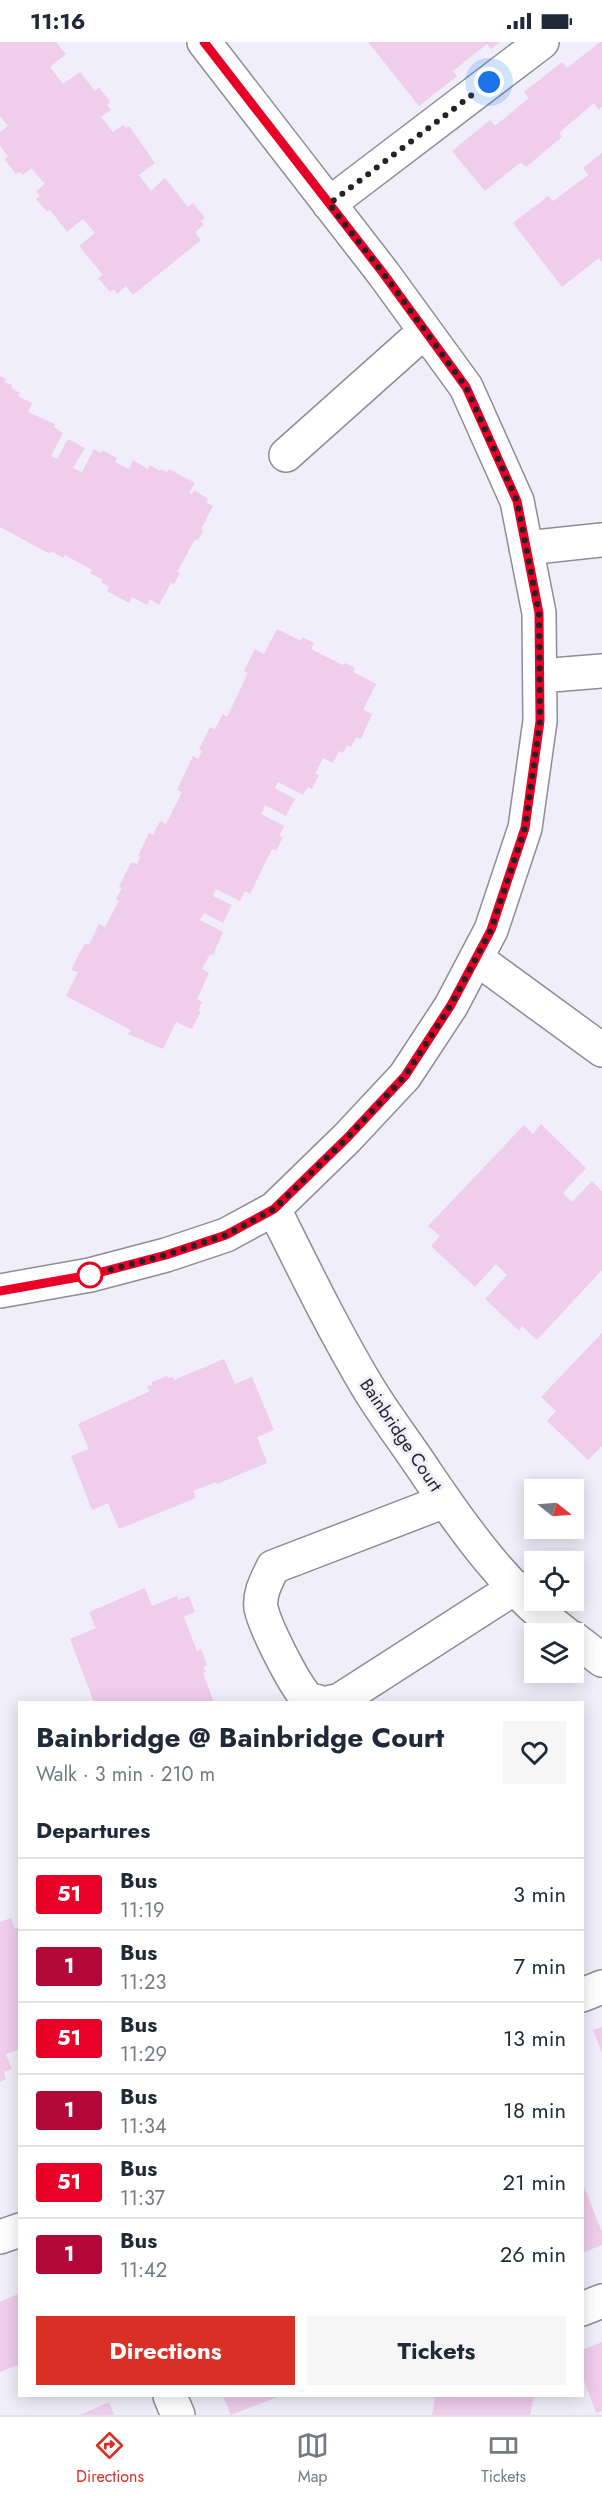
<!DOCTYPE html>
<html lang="en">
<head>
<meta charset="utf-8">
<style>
  :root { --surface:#fff; --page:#f6f6f7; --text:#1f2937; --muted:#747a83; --line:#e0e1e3; --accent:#d93025 }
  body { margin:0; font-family:Jost,sans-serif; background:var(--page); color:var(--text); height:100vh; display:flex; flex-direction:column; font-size:22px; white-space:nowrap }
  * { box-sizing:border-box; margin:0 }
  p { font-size:20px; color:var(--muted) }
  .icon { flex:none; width:33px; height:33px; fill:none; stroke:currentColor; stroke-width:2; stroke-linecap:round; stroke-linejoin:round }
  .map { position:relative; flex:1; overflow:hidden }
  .side { position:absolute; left:18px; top:1659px; width:566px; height:696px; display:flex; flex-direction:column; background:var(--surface); border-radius:0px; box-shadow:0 3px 15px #0003 }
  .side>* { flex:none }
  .badge { padding:0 12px; border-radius:4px; font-size:21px; line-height:39px }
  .needle { width:39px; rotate:107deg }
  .tools { position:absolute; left:524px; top:1437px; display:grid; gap:12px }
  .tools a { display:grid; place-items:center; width:60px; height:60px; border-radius:0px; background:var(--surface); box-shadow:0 3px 15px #0003; font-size:30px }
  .you { position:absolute; width:30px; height:30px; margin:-15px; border:4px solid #fff; border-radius:50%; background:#1a73e8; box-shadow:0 0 0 9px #1a73e833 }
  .map>.badge { position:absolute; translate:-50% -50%; box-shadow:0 0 0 3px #fff }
  h2 { padding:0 18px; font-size:22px; line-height:54px }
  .round { display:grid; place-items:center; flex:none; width:63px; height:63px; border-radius:0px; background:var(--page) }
  .headline { display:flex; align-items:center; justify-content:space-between; height:102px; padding:0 18px }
  h1 { font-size:28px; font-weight:700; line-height:45px }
  .action { display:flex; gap:12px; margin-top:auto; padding:12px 18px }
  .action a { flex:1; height:69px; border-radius:0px; background:var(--accent); color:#fff; font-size:24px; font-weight:700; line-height:69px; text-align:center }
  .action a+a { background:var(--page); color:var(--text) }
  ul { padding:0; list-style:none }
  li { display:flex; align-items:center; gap:18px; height:72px; padding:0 18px; border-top:2px solid var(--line) }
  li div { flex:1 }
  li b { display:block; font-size:22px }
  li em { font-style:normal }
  li .badge { min-width:66px; font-weight:700; text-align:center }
  .status { display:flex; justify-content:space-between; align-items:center; height:42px; padding:0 30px; background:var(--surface); direction:ltr }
  .status svg { height:16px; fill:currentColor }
  .tabs { display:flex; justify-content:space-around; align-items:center; height:84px; border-top:2px solid var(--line); background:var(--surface); font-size:16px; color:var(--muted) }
  .tabs a { display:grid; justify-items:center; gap:3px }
  .tabs .selected { color:var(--accent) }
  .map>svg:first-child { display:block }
  .building { fill:#efcdeb }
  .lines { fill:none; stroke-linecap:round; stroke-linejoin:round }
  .minor-casing { stroke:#8d8c97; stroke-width:36 }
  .minor { stroke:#fff; stroke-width:33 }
  .line-casing { stroke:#fff; stroke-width:14 }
  .line { stroke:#e80027; stroke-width:9 }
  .walk { stroke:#242327; stroke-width:6; stroke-dasharray:0 10.8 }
  .stop-dot { fill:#fff; stroke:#e80027; stroke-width:3 }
  .labels { text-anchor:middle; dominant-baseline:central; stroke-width:6; stroke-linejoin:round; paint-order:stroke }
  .street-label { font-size:18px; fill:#242327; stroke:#f0eefa }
</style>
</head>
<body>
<div class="status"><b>11:16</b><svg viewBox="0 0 49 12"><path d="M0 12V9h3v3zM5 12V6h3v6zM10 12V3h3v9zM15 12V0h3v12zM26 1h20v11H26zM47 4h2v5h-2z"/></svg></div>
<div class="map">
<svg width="602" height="2373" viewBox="0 0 602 2373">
  <rect width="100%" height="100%" fill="#f0eefa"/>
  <!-- building -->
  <path class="building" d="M0 0H56L66 12 50 25 63 42 80 30 95 49 99 45 110 60 107 63 111 68 101 75 113 90 123 83 126 86 129 84 155 121 139 133 151 149 165 136 188 165 193 161 205 176 201 179 204 183 195 190 201 198 133 253 126 244 117 252 114 247 110 250 98 236 103 233 79 204 95 191 83 177 67 190 50 168 47 170 36 157 40 154 36 149 45 142 31 126 23 133 19 130 16 132 5 118 8 114 0 104V90L8 84 0 74Z
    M368 0H500L491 7 487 2 453 29 457 34 419 64Z
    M600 0H602V65L599 68 594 61 559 91 562 95 526 125 521 120 485 149 452 109 490 78 495 84 529 56 524 50 562 20 567 26Z
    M602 111V220L599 216 562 245 513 181 548 154 553 159 588 133 583 126Z
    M0 334 6 337 4 340 12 343 11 346 20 351 18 354 32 361 28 370 55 382 54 385 63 391 51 414 57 417 68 397 85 406 73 426 82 430 94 407 101 411 102 408 117 416 115 420 129 427 133 418 148 427 150 423 160 429V427L167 430 169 427 195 441 189 451 192 452 194 448 208 457 206 460 213 464 201 487 203 488 198 498 195 497 177 530 180 531 174 542 171 541 159 563 150 557 147 563 132 555 129 561 107 549 109 545 101 540 103 538 90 531 92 528 65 513 63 516 51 509 50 512 0 485Z
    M277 587 301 599 302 595 314 601 311 607 343 623 345 621 355 626 353 630 376 642 363 668 372 672 361 697 356 695 351 705 347 703 343 711 339 709 333 721 323 716 315 732 319 733 312 747 308 745 303 753 278 740 275 746 295 757 286 774 265 763 261 772 284 784 279 794 283 795 276 809 272 807 250 852 245 849 240 859 216 847 213 854 232 863 223 881 204 871 200 878 223 890 213 913 210 912 202 927 209 931 197 957 202 960 198 969H201L192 987 176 980 163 1007 128 992 131 988 66 954 78 930 71 928 85 901 89 903 99 882 105 885 119 859 116 857 122 846 119 845 131 820 137 822 140 815 138 814 149 791 153 793 160 779 166 782 182 750 177 748 193 714 198 717 202 709 199 707 210 685 215 687 223 672 227 675 248 631 244 629 255 607 264 612Z
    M541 1082 586 1126 563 1151 572 1160 592 1139 602 1149V1228L537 1298 522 1284 519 1289 485 1257 507 1233 496 1222 475 1245 431 1204 440 1194 428 1184 524 1083 533 1092Z
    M602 1291V1404L588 1418 547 1379 556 1369 541 1355Z
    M224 1317 235 1342 252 1335 274 1388 257 1395 267 1421 217 1442 216 1440 193 1449 196 1456 119 1487 108 1461 92 1468 71 1414 89 1407 78 1382 150 1349 147 1345 152 1343V1340L167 1334 168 1336 173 1335 174 1338Z
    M145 1546 152 1564 177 1554 178 1558 189 1554 195 1570 184 1575 197 1609 201 1607 207 1623 203 1625 206 1630 203 1631 214 1660H94L70 1597 96 1586 89 1570Z
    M11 1876 15 1887 20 1885V2007L6 2012 12 2027 4 2030 6 2037 0 2040V1880Z
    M602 1985V2011L593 1988Z
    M582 2140 602 2190V2203L582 2211Z
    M20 2251V2322L0 2330V2260Z
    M602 2300V2369L596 2371 582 2333V2308Z
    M223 2354H280L231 2373Z
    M435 2354H534L530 2373H432Z
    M109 2360 114 2373H80Z"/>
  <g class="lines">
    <defs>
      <path id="minor" d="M329 162 542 0
        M286 413 425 289
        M526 506 602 498
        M540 634 602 629
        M476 916 602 1008
        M274 1167C304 1227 333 1287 367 1344 385 1374 407 1402 426 1431 465 1489 509 1550 566 1592
        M0 1249 90 1233 166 1213 226 1193 274 1167 347 1096 405 1034 451 964 491 888 525 786 540 679 539 571 517 459 466 345 383 231 204 0
        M573 1596 602 1618
        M319 1660C315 1659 309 1658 306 1655 293 1640 265 1585 261 1566 259 1551 267 1538 273 1525L445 1459
        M331 1660 340 1658 516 1545
        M582 1953 602 1945
        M0 2195 20 2188
        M582 2267 602 2259
        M170 2354 178 2373"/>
    </defs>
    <!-- minor casing -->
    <use href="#minor" class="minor-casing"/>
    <!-- minor -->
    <use href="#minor" class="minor"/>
  </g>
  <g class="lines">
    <defs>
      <path id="line" d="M0 1249 90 1233 166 1213 226 1193 274 1167 347 1096 405 1034 451 963 491 888 525 786 540 679 539 571 517 459 466 345 383 231 204 0"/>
    </defs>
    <!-- line casing -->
    <use href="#line" class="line-casing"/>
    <!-- line -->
    <use href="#line" class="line"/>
    <!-- walk -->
    <path class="walk" d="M90 1233 166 1213 226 1193 274 1167 347 1096 405 1034 451 963 491 888 525 786 540 679 539 571 517 459 466 345 383 231 329 162 489 40"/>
  </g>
  <!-- markers -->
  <circle class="stop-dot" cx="90" cy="1233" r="12"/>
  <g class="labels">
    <!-- street labels -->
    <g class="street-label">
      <text transform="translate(401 1393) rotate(56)">Bainbridge Court</text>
    </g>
  </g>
</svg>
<div class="tools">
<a><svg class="needle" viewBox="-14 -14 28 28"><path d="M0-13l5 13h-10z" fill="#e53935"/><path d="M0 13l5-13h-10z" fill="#747a83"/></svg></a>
<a><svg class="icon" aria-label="locate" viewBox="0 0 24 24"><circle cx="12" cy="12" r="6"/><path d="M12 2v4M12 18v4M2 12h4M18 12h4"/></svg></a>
<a><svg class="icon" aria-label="layers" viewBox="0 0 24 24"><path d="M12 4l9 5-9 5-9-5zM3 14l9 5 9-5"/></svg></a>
</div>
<div class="you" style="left:489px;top:40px"></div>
<section class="side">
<div class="headline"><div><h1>Bainbridge @ Bainbridge Court</h1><p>Walk · 3 min · 210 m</p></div><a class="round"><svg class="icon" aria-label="heart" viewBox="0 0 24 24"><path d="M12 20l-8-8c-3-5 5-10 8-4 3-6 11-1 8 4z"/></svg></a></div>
<h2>Departures</h2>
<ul>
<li><span class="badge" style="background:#e80027;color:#fff">51</span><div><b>Bus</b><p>11:19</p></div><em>3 min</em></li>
<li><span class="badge" style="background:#b30738;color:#fff">1</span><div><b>Bus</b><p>11:23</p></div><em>7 min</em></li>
<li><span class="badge" style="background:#e80027;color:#fff">51</span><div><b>Bus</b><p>11:29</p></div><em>13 min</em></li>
<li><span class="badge" style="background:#b30738;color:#fff">1</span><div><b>Bus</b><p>11:34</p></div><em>18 min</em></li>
<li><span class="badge" style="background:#e80027;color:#fff">51</span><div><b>Bus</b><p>11:37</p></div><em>21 min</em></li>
<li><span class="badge" style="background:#b30738;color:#fff">1</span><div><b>Bus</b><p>11:42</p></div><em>26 min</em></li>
</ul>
<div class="action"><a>Directions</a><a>Tickets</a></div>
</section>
</div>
<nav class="tabs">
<a class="selected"><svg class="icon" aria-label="directions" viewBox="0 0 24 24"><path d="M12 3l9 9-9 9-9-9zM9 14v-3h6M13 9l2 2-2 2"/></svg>Directions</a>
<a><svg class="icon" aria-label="map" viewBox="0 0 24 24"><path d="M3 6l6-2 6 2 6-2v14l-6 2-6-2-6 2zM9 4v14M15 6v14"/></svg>Map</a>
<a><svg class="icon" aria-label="tickets" viewBox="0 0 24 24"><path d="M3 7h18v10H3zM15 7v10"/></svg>Tickets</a>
</nav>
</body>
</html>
